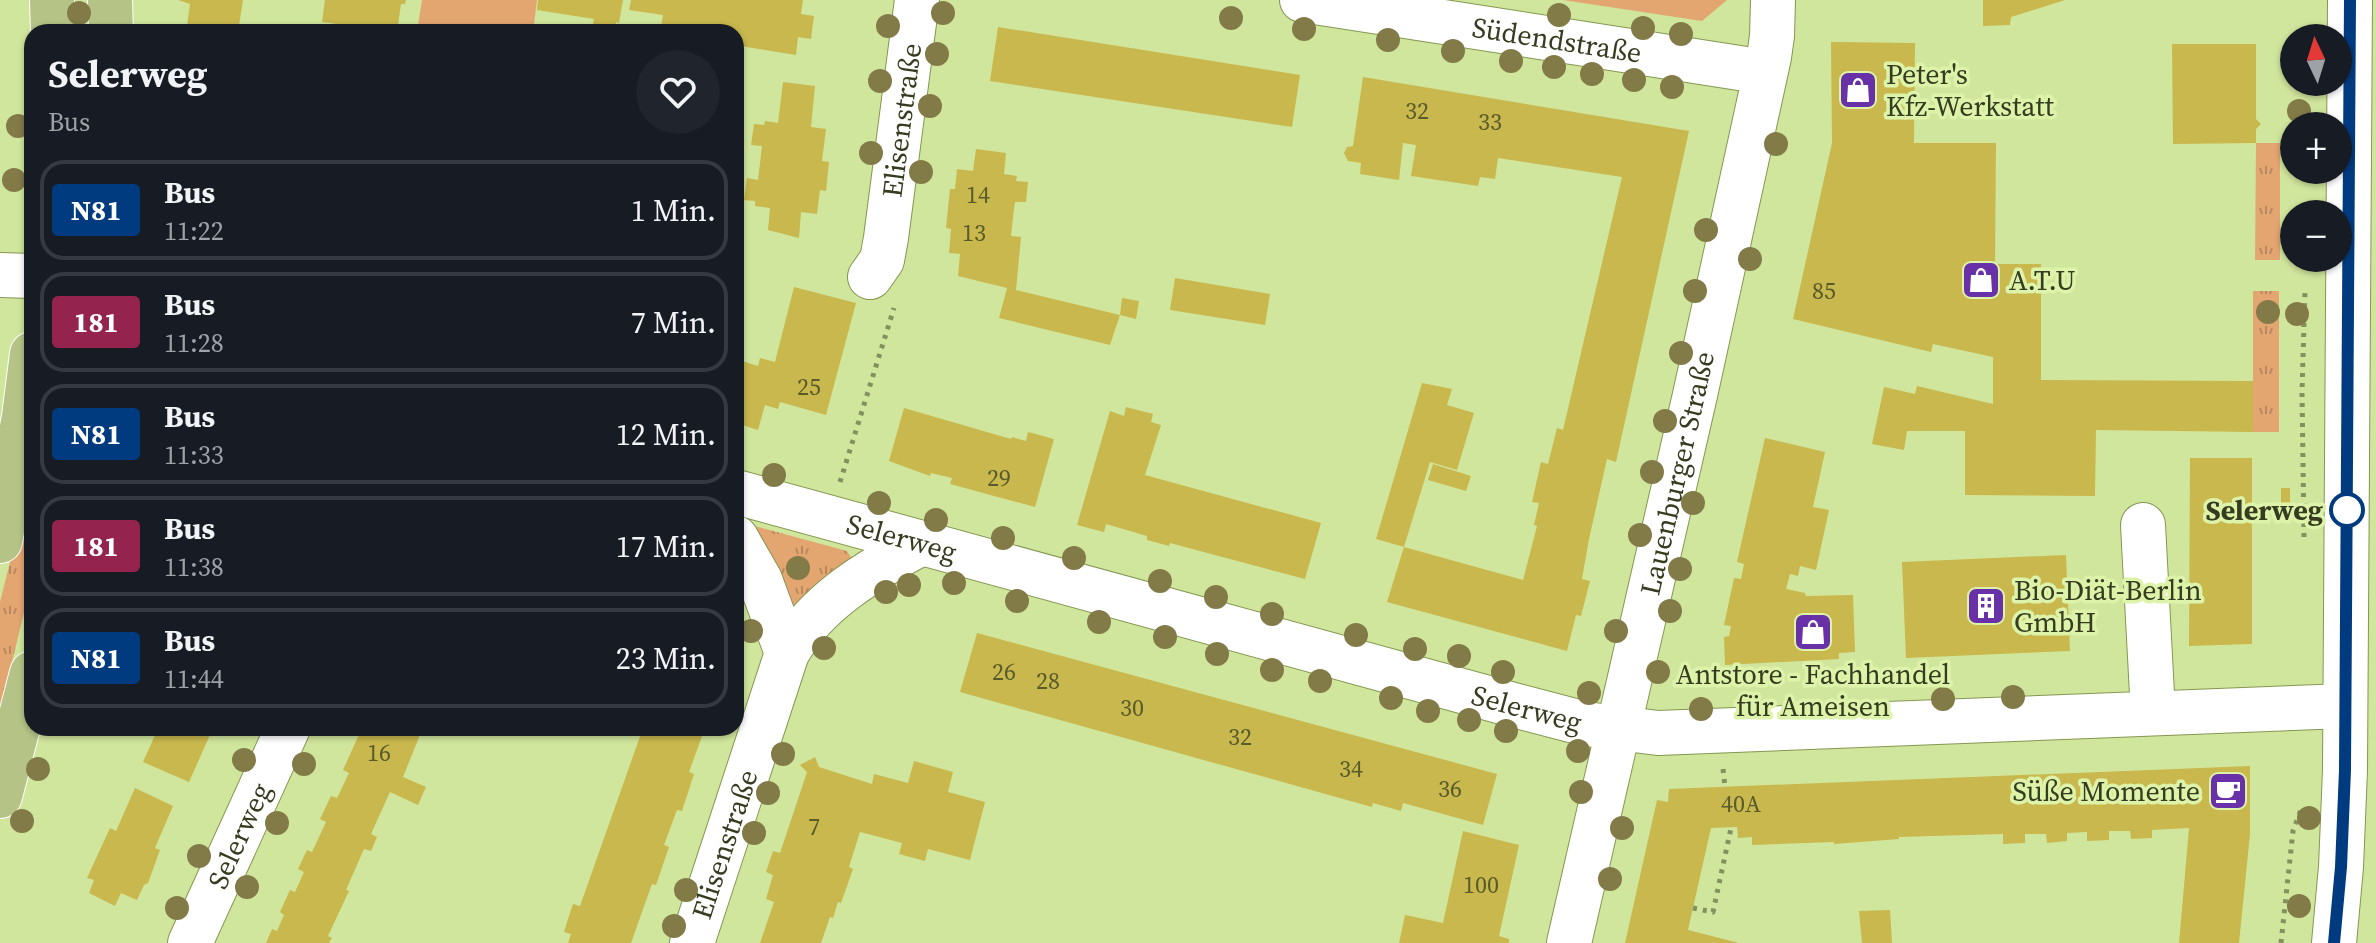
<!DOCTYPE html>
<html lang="de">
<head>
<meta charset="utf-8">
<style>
  :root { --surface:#171b24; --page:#20242c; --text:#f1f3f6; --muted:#9ea1a6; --line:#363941 }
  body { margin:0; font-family:"Source Serif 4",serif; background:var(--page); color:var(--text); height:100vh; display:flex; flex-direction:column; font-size:30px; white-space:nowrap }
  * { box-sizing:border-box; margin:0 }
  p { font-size:26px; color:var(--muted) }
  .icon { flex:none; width:44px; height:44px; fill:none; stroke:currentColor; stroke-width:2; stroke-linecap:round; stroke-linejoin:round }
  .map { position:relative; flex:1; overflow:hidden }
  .panel { position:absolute; left:24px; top:24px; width:720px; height:712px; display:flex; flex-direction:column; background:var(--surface); border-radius:24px; box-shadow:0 2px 6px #0004 }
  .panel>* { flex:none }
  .badge { padding:0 16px; border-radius:6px; font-size:28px; line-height:52px }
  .needle { width:52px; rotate:356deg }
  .controls { position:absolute; left:2280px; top:24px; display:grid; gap:16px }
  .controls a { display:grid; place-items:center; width:72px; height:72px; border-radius:50%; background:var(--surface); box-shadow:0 2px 6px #0004; font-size:40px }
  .map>.badge { position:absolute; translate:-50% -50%; box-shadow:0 0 0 4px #fff }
  .round { display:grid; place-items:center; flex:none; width:84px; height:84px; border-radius:42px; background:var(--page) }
  .head { display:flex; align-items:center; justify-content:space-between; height:136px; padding:0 24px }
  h1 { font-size:38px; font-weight:700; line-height:60px }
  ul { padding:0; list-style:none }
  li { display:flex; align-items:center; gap:24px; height:100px; margin:0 16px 12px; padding:0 8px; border:4px solid var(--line); border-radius:24px }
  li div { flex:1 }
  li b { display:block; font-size:30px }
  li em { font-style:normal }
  li .badge { min-width:88px; font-weight:700; text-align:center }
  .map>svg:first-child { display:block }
  .grass { fill:url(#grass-tufts) }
  .green { fill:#e3a671 }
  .building { fill:#c8b84d }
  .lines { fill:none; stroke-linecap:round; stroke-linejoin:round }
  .minor-casing { stroke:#849751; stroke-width:46 }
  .major-casing { stroke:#fff; stroke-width:46 }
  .path { stroke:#83915e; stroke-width:5; stroke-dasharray:4 6; stroke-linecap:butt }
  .minor { stroke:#fff; stroke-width:44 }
  .major { stroke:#b5c486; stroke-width:44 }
  .tree { fill:#827b48 }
  .line-casing { stroke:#fff; stroke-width:18 }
  .line { stroke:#003b80; stroke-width:12 }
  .stop-dot { fill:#fff; stroke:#003b80; stroke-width:4 }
  .labels { text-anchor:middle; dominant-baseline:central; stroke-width:7; stroke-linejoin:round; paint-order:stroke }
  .number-label { font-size:24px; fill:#5a5b2a }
  .street-label { font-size:28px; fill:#353c1f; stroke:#def3aa }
  .poi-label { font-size:28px; fill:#353c1f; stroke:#def3aa; text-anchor:start }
  .stop-label { font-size:28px; font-weight:bold; fill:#353c1f; stroke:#def3aa; text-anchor:end }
</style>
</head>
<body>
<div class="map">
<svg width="2376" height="943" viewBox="0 0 2376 943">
  <defs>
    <pattern id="grass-tufts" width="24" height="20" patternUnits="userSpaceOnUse" patternTransform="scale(2)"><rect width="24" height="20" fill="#e3a671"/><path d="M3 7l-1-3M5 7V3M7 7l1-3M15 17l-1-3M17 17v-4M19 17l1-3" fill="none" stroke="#b9885c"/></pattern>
  </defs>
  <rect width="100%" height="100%" fill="#d1e69d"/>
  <!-- grass -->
  <path class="grass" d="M2256 143H2280V260H2255Z
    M2253 291H2279V432H2253Z
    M32 450V580L0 711V602L22 514Z
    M755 526 847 551 852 559 790 612 752 527Z"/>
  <!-- green -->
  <path class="green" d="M422 0H537L533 32H417Z
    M1563 0H1727L1702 21Z"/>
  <!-- building -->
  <path class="building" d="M178 0H243L238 32H174L175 24 187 26 190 4Z
    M325 0H406L405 4H401L397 32 322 22Z
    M538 0H623L619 23 616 22 615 32H591L594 19 537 10Z
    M631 0H803L801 14 814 16 811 39 798 37 796 55 740 46 736 62V32H660L663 15 629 10Z
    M1983 0H2065L2011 17 2010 25 1983 26Z
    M998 27 1300 75 1292 127 990 81Z
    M1831 42 1915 43 1914 143H1996L1995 264H2041V380L2253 381V432L2096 430 2095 496 1965 495V431H1907L1904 450 1872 444 1884 387 1915 394 1917 386 1993 404V357L1933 344 1931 352 1793 319 1832 143Z
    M2172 44H2256V119L2261 124 2256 129V143L2173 144Z
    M1363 77 1689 131 1616 462 1607 459 1589 539 1582 579 1590 581 1581 616 1576 615 1567 651 1387 602 1404 547 1376 539 1422 383 1452 389 1447 405 1474 413 1457 470 1430 462 1404 547 1523 580 1537 526 1534 525 1539 503 1532 502 1541 462 1548 464 1557 428 1563 430 1622 177 1498 158 1495 179 1480 177 1478 186 1411 176 1416 145 1403 143 1399 180 1360 174 1361 163 1348 161 1344 153 1347 147 1353 146Z
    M783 82 815 86 811 127 826 129 822 161 829 162 826 191 820 190 817 214 801 212 799 238 768 230 770 208 755 206V201L744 200 747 178 758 180 762 146 751 145 754 124 764 125 765 121 778 123Z
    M976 149 1006 153 1004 174 1017 176 1016 181 1028 182 1026 202H1015L1013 217 1011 236 1021 237 1016 290 1120 315 1122 298 1139 301 1136 319 1120 315 1110 345 999 318 1007 288 958 276 960 254 949 253 951 229 946 228 950 189H955L957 169 973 171Z
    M1175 278 1270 294 1265 325 1170 310Z
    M794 287 856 303 826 415 780 402 778 409 765 405 758 430 736 423V359L758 366 760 358 775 362Z
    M1126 407 1153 414 1151 422 1161 425 1145 475 1321 523 1305 579 1170 543 1169 546 1147 540V536L1106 524 1104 532 1077 525 1110 411 1124 416Z
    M904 408 1011 439 1012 437 1026 441 1028 432 1054 439 1035 507 950 484 952 478 931 473 930 476 889 461Z
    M1765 438 1825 452 1813 507 1829 510 1816 570 1800 566 1798 576 1790 574 1786 589 1805 593 1806 596 1853 595 1855 652 1839 653V659L1725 665 1724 637 1729 636 1731 626 1724 625 1734 578 1741 579 1744 564 1737 562Z
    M2190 458H2252V644L2189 646Z
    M1433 464 1471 476 1466 491 1428 480Z
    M2281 488H2290V510H2281Z
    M2066 555 2070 651 1906 658 1902 562Z
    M977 633 1497 774 1483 825 1403 803 1401 811 1373 803 1372 807 960 692Z
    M150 728H213L189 782 143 762 156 733 149 731Z
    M362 728 422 730 403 777 426 787 418 805 390 792 371 834 377 837 371 851 364 849 346 890 349 891 328 936 332 938 329 943H266L272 929 277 931 284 915 280 912 290 890 295 892 304 872 298 869 307 850 312 852 326 822 320 819 331 796 337 798 349 773 343 770Z
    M643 728H705L689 772 694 774 682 811 677 810 664 845 669 847 656 885 652 884 631 943H568L571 934 564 932 568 919 573 904 580 906Z
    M815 757 819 767 872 784 874 774 908 783 914 761 953 772 948 792 985 802 970 860 928 849 925 861 899 854 902 843 860 832 849 867 853 869 841 903 838 902 833 918 830 917 821 943H760L774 902 766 899 773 875 766 872 773 851 780 853 807 772 800 765Z
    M2250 766V834L2239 943H2179L2189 828 2152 830V838L2131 839 2130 831H2109V840L2087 841V832L2067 833V841L2047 843 2046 834H2025V843L2003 844V834L1899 837V839L1834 844V842L1752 845V837L1738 838 1737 827 1711 828 1688 930 1739 943H1625L1657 800 1668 802 1669 789Z
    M135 788 173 806 155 848 160 850 148 883 144 885 137 900 121 893 115 906 89 893 94 880 87 878 110 828 116 831Z
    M1463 831 1519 845 1499 936 1509 939V943H1399L1405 915 1443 923Z
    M1890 910 1892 943H1862L1859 911Z"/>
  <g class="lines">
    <defs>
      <g id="minor">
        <path id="s1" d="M1302 0 1765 72"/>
        <path d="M0 275 32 276"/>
        <path id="s2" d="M870 277 882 260 886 238 917 0"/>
        <path id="s3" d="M736 492 1517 706 1586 724 1658 733 2345 706"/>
        <path d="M2143 525 2153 713"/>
        <path d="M736 538 760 580 787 653"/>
        <path id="s4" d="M190 943 288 728"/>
        <path id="s5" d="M692 943 787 653C817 601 870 570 922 543"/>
        <path id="s6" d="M1569 943 1695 395 1769 57 1772 36 1773 0"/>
        <path d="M2334 943 2341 867 2345 770 2350 0"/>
      </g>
      <path id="major" d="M52 0 53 32
        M110 0 111 32
        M0 541 24 417 32 354
        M0 796 32 673"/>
    </defs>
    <!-- minor casing -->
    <use href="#minor" class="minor-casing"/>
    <!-- major casing -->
    <use href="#major" class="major-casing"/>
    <!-- path -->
    <path class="path" d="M840 482 894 308
      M2304 537 2302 391 2305 291
      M1723 769 1725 787
      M1693 908 1713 912 1731 828
      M2281 943 2293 831 2302 807"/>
    <!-- minor -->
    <use href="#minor" class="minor"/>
    <!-- major -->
    <use href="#major" class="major"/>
  </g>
  <!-- trees -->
  <g class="tree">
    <circle cx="79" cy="13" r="12"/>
    <circle cx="943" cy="13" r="12"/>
    <circle cx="1559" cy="15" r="12"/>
    <circle cx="1231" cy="18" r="12"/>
    <circle cx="888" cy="26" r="12"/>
    <circle cx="1643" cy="28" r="12"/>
    <circle cx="1304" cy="29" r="12"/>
    <circle cx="1681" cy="34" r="12"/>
    <circle cx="1388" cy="40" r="12"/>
    <circle cx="1453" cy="51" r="12"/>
    <circle cx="937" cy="54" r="12"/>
    <circle cx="1511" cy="61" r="12"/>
    <circle cx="1554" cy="67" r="12"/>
    <circle cx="1592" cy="74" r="12"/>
    <circle cx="1634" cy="80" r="12"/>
    <circle cx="880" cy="81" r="12"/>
    <circle cx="1672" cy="87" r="12"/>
    <circle cx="930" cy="106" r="12"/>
    <circle cx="2299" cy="111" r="12"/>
    <circle cx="18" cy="126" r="12"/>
    <circle cx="1776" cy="144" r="12"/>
    <circle cx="871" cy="153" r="12"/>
    <circle cx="921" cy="172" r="12"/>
    <circle cx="14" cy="180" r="12"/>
    <circle cx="1706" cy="230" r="12"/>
    <circle cx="1750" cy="259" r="12"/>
    <circle cx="1695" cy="291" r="12"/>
    <circle cx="2268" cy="312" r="12"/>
    <circle cx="2297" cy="314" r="12"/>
    <circle cx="1681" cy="353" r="12"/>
    <circle cx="1665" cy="421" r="12"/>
    <circle cx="1652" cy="472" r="12"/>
    <circle cx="774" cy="475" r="12"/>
    <circle cx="879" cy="503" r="12"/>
    <circle cx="1693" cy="503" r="12"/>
    <circle cx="936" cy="520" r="12"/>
    <circle cx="1640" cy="535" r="12"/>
    <circle cx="1003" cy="538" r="12"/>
    <circle cx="1074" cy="558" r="12"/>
    <circle cx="798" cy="568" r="12"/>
    <circle cx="1680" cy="569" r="12"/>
    <circle cx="1160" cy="581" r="12"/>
    <circle cx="954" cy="583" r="12"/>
    <circle cx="909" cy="585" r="12"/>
    <circle cx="886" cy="592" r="12"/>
    <circle cx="1216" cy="597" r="12"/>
    <circle cx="1017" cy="601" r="12"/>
    <circle cx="1670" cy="611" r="12"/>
    <circle cx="1272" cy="614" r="12"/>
    <circle cx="1099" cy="622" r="12"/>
    <circle cx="751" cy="631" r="12"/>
    <circle cx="1616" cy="631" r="12"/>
    <circle cx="1356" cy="635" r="12"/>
    <circle cx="1165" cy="637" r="12"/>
    <circle cx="824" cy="648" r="12"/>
    <circle cx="1415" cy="649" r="12"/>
    <circle cx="1217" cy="654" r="12"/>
    <circle cx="1459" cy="656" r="12"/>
    <circle cx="1272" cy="670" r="12"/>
    <circle cx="1503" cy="672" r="12"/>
    <circle cx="1658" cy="672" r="12"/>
    <circle cx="1320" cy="681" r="12"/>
    <circle cx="1589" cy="693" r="12"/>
    <circle cx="2013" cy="697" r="12"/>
    <circle cx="1391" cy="698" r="12"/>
    <circle cx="1943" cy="699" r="12"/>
    <circle cx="1752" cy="707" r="12"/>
    <circle cx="1701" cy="709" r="12"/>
    <circle cx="1428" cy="711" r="12"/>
    <circle cx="1469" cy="720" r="12"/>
    <circle cx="1506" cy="731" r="12"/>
    <circle cx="1578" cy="751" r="12"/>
    <circle cx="783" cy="754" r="12"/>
    <circle cx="244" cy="760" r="12"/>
    <circle cx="304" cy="764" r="12"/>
    <circle cx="38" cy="769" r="12"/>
    <circle cx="1581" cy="792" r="12"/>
    <circle cx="768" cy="793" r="12"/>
    <circle cx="2309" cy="818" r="12"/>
    <circle cx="22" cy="821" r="12"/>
    <circle cx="277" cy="823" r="12"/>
    <circle cx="1622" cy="828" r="12"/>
    <circle cx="754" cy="833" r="12"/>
    <circle cx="199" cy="856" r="12"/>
    <circle cx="1610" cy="879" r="12"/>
    <circle cx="247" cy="887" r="12"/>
    <circle cx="686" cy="890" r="12"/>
    <circle cx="2299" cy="906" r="12"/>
    <circle cx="177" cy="908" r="12"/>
    <circle cx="674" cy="926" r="12"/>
  </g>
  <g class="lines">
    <defs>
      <path id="line" d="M2334 943 2341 867 2345 770 2350 0"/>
    </defs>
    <!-- line casing -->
    <use href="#line" class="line-casing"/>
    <!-- line -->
    <use href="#line" class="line"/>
  </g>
  <!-- icons -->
  <defs>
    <symbol id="shop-square" viewBox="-11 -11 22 22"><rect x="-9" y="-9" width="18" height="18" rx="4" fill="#6931a7" stroke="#def3aa"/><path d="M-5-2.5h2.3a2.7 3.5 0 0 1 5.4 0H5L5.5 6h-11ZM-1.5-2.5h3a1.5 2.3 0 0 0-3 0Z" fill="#fff"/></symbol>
    <symbol id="building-square" viewBox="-11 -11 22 22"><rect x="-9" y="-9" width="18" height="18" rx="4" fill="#6931a7" stroke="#def3aa"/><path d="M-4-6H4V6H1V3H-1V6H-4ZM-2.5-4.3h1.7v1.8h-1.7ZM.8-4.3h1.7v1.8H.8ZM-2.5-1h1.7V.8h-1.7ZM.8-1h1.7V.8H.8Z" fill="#fff"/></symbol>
    <symbol id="cafe-square" viewBox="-11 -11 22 22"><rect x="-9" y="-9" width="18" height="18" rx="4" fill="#6931a7" stroke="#def3aa"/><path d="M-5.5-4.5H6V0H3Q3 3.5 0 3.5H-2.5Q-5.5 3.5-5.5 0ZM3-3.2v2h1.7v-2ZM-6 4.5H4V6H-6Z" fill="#fff"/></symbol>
  </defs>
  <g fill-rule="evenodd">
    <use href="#shop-square" x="1836" y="68" width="44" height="44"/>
    <use href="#shop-square" x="1959" y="258" width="44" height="44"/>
    <use href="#building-square" x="1964" y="584" width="44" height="44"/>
    <use href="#shop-square" x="1791" y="610" width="44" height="44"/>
    <use href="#cafe-square" x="2206" y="769" width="44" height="44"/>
  </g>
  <!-- markers -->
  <circle class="stop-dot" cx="2347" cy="510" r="16"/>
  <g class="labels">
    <!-- number labels -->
    <g class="number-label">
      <text x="1417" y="110">32</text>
      <text x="1490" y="121">33</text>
      <text x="978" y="194">14</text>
      <text x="974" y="232">13</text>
      <text x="1824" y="290">85</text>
      <text x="809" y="386">25</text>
      <text x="999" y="477">29</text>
      <text x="1004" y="671">26</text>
      <text x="1048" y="680">28</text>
      <text x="1132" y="707">30</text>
      <text x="1240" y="736">32</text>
      <text x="379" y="752">16</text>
      <text x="1351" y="768">34</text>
      <text x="1450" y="788">36</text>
      <text x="1741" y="803">40A</text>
      <text x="814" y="826">7</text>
      <text x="1481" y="884">100</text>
    </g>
    <!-- street labels -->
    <g class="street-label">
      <text stroke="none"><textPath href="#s1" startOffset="258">Südendstraße</textPath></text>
      <text stroke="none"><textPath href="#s2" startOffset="162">Elisenstraße</textPath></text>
      <text stroke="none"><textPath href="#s6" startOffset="482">Lauenburger Straße</textPath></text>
      <text stroke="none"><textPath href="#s3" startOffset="172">Selerweg</textPath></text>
      <text stroke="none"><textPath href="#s3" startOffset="820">Selerweg</textPath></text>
      <text stroke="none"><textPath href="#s4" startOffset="118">Selerweg</textPath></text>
      <text stroke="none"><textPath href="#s5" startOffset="104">Elisenstraße</textPath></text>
    </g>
    <!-- poi labels -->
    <g class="poi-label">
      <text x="1886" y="74">Peter's<tspan x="1886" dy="32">Kfz-Werkstatt</tspan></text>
      <text x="2009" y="280">A.T.U</text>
      <text x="2014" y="590">Bio-Diät-Berlin<tspan x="2014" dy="32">GmbH</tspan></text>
      <text x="1813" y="674" text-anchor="middle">Antstore - Fachhandel<tspan x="1813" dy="32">für Ameisen</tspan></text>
      <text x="2200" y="791" text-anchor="end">Süße Momente</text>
    </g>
    <!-- stop labels -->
    <g class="stop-label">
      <text x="2323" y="510">Selerweg</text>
    </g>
  </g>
</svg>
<div class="controls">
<a><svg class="needle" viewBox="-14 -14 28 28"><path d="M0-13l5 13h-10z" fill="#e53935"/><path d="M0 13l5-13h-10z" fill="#9ea1a6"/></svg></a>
<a>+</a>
<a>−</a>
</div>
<section class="panel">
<div class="head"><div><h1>Selerweg</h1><p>Bus</p></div><a class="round"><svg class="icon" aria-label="heart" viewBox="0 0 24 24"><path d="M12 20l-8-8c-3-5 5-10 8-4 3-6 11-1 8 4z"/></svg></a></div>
<ul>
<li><span class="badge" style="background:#003b80;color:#fff">N81</span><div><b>Bus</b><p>11:22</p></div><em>1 Min.</em></li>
<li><span class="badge" style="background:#94244d;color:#fff">181</span><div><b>Bus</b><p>11:28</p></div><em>7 Min.</em></li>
<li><span class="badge" style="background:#003b80;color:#fff">N81</span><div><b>Bus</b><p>11:33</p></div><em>12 Min.</em></li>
<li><span class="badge" style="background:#94244d;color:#fff">181</span><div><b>Bus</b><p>11:38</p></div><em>17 Min.</em></li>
<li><span class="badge" style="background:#003b80;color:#fff">N81</span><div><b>Bus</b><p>11:44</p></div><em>23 Min.</em></li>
</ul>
</section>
</div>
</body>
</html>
